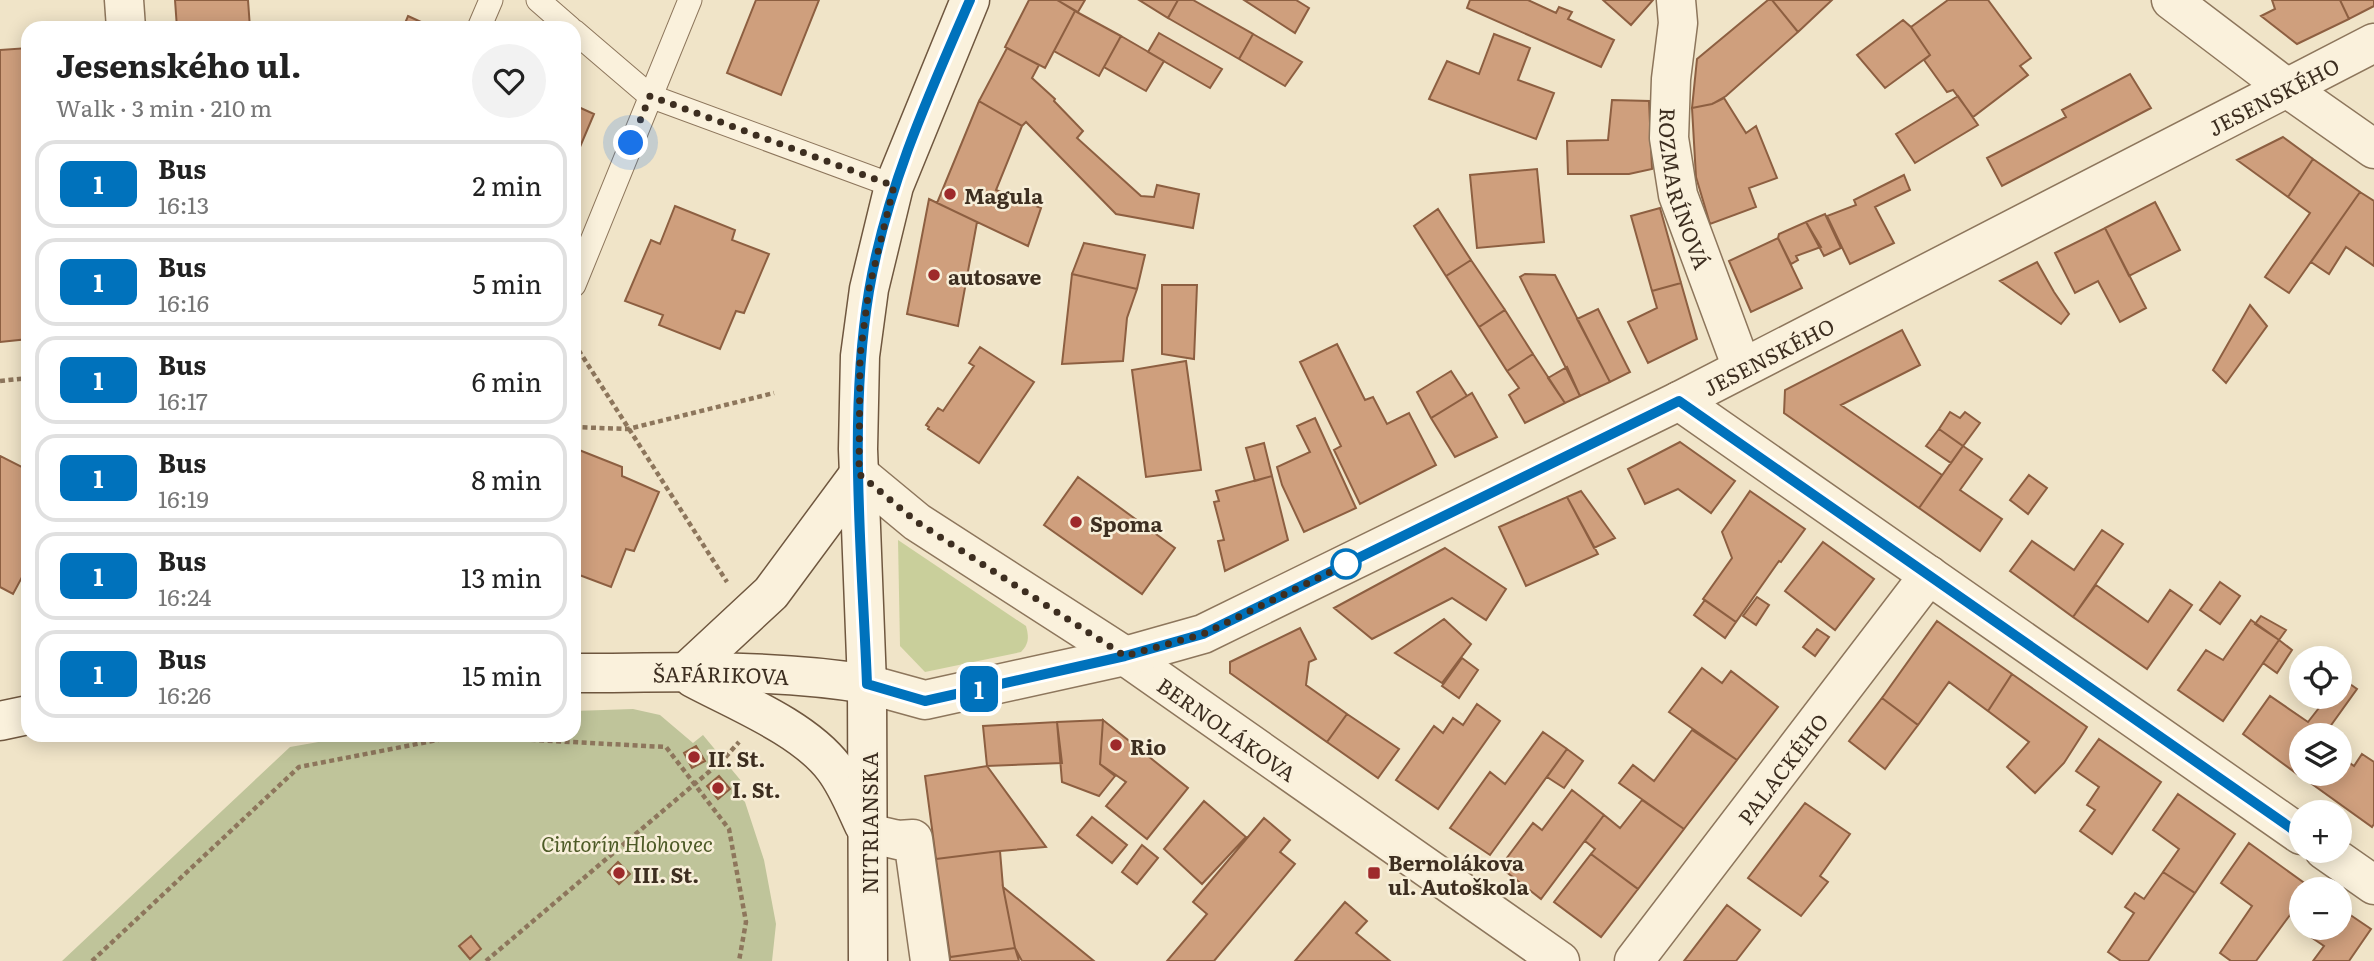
<!DOCTYPE html>
<html lang="en">
<head>
<meta charset="utf-8">
<style>
  :root { --surface:#fff; --page:#f2f2f2; --text:#222; --muted:#767676; --line:#e0e0e0 }
  body { margin:0; font-family:Literata,serif; background:var(--page); color:var(--text); height:100vh; display:flex; flex-direction:column; font-size:26px; white-space:nowrap }
  * { box-sizing:border-box; margin:0 }
  p { font-size:23px; color:var(--muted) }
  .icon { flex:none; width:38px; height:38px; fill:none; stroke:currentColor; stroke-width:2; stroke-linecap:round; stroke-linejoin:round }
  .map { position:relative; flex:1; overflow:hidden }
  .details { position:absolute; left:21px; top:21px; width:560px; height:721px; display:flex; flex-direction:column; background:var(--surface); border-radius:21px; box-shadow:0 4px 18px #0003 }
  .details>* { flex:none }
  .badge { padding:0 14px; border-radius:10px; font-size:24px; line-height:46px }
  .fabs { position:absolute; left:2289px; top:646px; display:grid; gap:14px }
  .fabs a { display:grid; place-items:center; width:63px; height:63px; border-radius:50%; background:var(--surface); box-shadow:0 4px 18px #0003; font-size:35px }
  .you { position:absolute; width:35px; height:35px; margin:-18px; border:5px solid #fff; border-radius:50%; background:#1a73e8; box-shadow:0 0 0 10px #1a73e833 }
  .map>.badge { position:absolute; translate:-50% -50%; box-shadow:0 0 0 4px #fff }
  .round { display:grid; place-items:center; flex:none; width:74px; height:74px; border-radius:37px; background:var(--page) }
  .headline { display:flex; align-items:center; justify-content:space-between; height:119px; padding:0 35px }
  h1 { font-size:33px; font-weight:700; line-height:52px }
  ul { padding:0; list-style:none }
  li { display:flex; align-items:center; gap:21px; height:88px; margin:0 14px 10px; padding:0 21px; border:4px solid var(--line); border-radius:21px }
  li div { flex:1 }
  li b { display:block; font-size:26px }
  li em { font-style:normal }
  li .badge { min-width:77px; font-weight:700; text-align:center }
  .map>svg:first-child { display:block }
  .green { fill:#c9cf9b }
  .cemetery { fill:#bfc49a }
  .building { fill:#cf9f7d; stroke:#8d5f41; stroke-width:2 }
  .lines { fill:none; stroke-linecap:round; stroke-linejoin:round }
  .lane-casing { stroke:#8d765c; stroke-width:25 }
  .street-casing { stroke:#8d765c; stroke-width:41 }
  .secondary-casing { stroke:#6f573f; stroke-width:41 }
  .path { stroke:#8d765c; stroke-width:4.5; stroke-dasharray:5 3.5; stroke-linecap:butt }
  .lane { stroke:#faf1dc; stroke-width:23 }
  .street { stroke:#faf1dc; stroke-width:38 }
  .secondary { stroke:#faf1dc; stroke-width:38 }
  .line-casing { stroke:#fff; stroke-width:16 }
  .line { stroke:#0072bc; stroke-width:10 }
  .walk { stroke:#3d2e20; stroke-width:7; stroke-dasharray:0 12.6 }
  .poi-dot { fill:#9e2a2b; stroke:#f7eed8; stroke-width:2.5 }
  .stop-dot { fill:#fff; stroke:#0072bc; stroke-width:3.5 }
  .labels { text-anchor:middle; dominant-baseline:central; stroke-width:5; stroke-linejoin:round; paint-order:stroke }
  .street-label { font-size:21px; fill:#3d2e20; stroke:#f7eed8 }
  .poi-label { font-size:21px; font-weight:bold; fill:#3d2e20; stroke:#f7eed8; text-anchor:start }
  .park-label { font-size:21px; font-style:italic; fill:#4d5a26; stroke:#f7eed8 }
</style>
</head>
<body>
<div class="map">
<svg width="2374" height="961" viewBox="0 0 2374 961">
  <rect width="100%" height="100%" fill="#f0e4c8"/>
  <!-- green -->
  <path class="green" d="M898 540 1026 626C1029 637 1029 644 1021 652L925 672 900 646Z"/>
  <!-- cemetery -->
  <path class="cemetery" d="M633 709 660 715 693 743 703 735 742 782 734 790 745 802 764 860 776 924 772 961H62L290 747 358 735H574V711Z"/>
  <!-- building -->
  <path class="building" d="M175 0H248L250 28H177Z
    M756 0H819L781 95 727 73Z
    M1029 0H1057L1075 11 1045 68 1005 47Z
    M1057 0H1085L1078 12Z
    M1139 0H1178L1168 18Z
    M1178 0H1193L1253 34 1239 59 1168 18Z
    M1244 0H1296L1309 8 1295 33Z
    M1470 0H1528L1556 13 1559 7 1572 12 1568 19 1614 40 1601 67 1467 8Z
    M1603 0H1653L1631 25Z
    M1768 0H1772L1798 32 1726 96 1712 104 1692 108 1697 59Z
    M1772 0H1832L1798 32Z
    M1948 0H1988L2031 58 2020 66 2028 75 1973 117 1953 90 1947 92 1924 60 1930 55 1911 27Z
    M2340 0 2349 19 2297 44 2261 16 2275 9 2272 0Z
    M2340 0H2374V6L2349 19Z
    M1075 11 1121 36 1099 76 1054 51Z
    M408 16 434 28H403Z
    M1903 20 1911 27 1930 55 1885 88 1857 55Z
    M1159 33 1222 69 1210 88 1148 52Z
    M1253 34 1302 62 1285 86 1239 59Z
    M1494 34 1530 48 1518 80 1554 93 1536 139 1429 99 1447 61 1479 74Z
    M1121 36 1164 61 1146 91 1104 67Z
    M28 48V339L0 342V50Z
    M1007 48 1039 65 1032 78 1055 99 1054 101 1083 131 1077 138 1141 196 1154 197 1157 185 1199 194 1193 228 1116 214 1026 122 1022 126 979 101Z
    M2130 74 2151 108 2002 186 1987 158 2066 117 2062 110Z
    M1958 96 1978 125 1915 163 1896 134Z
    M1724 98 1746 133 1756 126 1777 178 1749 188 1756 207 1710 224 1696 177 1692 108 1712 104Z
    M1612 100 1649 101 1652 169 1629 174H1568L1567 141 1608 140Z
    M979 101 1022 126 996 190 1041 208 1028 246 937 203Z
    M574 105 594 114 574 161Z
    M2283 137 2313 159 2288 197 2237 160Z
    M2313 159 2360 192 2289 293 2265 277 2310 213 2288 197Z
    M1537 169 1544 242 1477 248 1470 175Z
    M1904 175 1910 190 1875 207 1894 243 1850 264 1827 216 1856 205 1854 200Z
    M2360 192 2374 201V266L2346 247 2329 274 2311 262Z
    M929 199 977 222 958 326 907 314Z
    M2155 202 2180 250 2129 276 2105 228Z
    M675 206 735 230 732 240 769 254 744 313 736 311 720 349 659 325 663 315 625 301 651 240 660 244Z
    M1660 208 1681 283 1652 291 1631 216Z
    M1438 209 1471 260 1446 276 1414 226Z
    M1825 214 1841 248 1824 256 1806 222Z
    M1806 222 1821 247 1796 256 1798 260 1791 264 1778 238 1779 234Z
    M2105 228 2146 308 2120 322 2098 281 2075 293 2055 253Z
    M1778 238 1802 288 1751 312 1729 261Z
    M1084 243 1145 255 1137 289 1072 274Z
    M1471 260 1505 310 1479 327 1446 276Z
    M2037 262 2054 292 2069 314 2061 324 2000 281Z
    M1072 274 1137 289 1127 318 1123 361 1062 364Z
    M1525 274 1555 275 1610 382 1580 396 1520 277Z
    M1681 283 1697 339 1648 363 1628 322 1657 308 1652 291Z
    M1162 285H1197L1194 359 1162 354Z
    M2250 305 2267 326 2226 383 2213 370Z
    M1598 309 1630 372 1610 382 1577 319Z
    M1505 310 1533 354 1507 371 1479 327Z
    M1902 330 1920 365 1841 405 1942 475 1919 508 1784 413 1785 390Z
    M1337 344 1365 400 1373 397 1387 424 1409 413 1436 465 1360 504 1334 450 1341 446 1300 362Z
    M980 347 1034 382 979 463 928 429 929 427 926 425 938 408 943 411 974 366 969 363Z
    M1533 354 1565 403 1525 423 1509 395 1519 388 1507 371Z
    M1186 361 1201 470 1146 477 1132 370Z
    M1567 367 1580 396 1565 403 1548 378Z
    M1451 371 1467 396 1431 418 1417 392Z
    M1472 393 1497 437 1455 457 1431 418Z
    M1950 412 1960 418 1965 412 1980 423 1963 446 1939 429Z
    M1315 418 1356 508 1304 532 1282 485 1277 467 1310 452 1297 426Z
    M1939 429 1963 446 1951 463 1926 446Z
    M1680 442 1735 481 1711 513 1678 489 1645 504 1628 469Z
    M1264 443 1272 476 1255 481 1246 448Z
    M1963 446 1982 459 1960 490 2002 519 1980 551 1919 508Z
    M574 448 622 467V476L659 492 634 551 626 549 611 587 574 573Z
    M0 456 28 470V566L13 594 0 587Z
    M2029 475 2047 488 2028 514 2010 500Z
    M1272 476 1288 540 1225 571 1218 541 1224 540 1214 502 1219 501 1216 491Z
    M1078 477 1175 548 1142 594 1044 525Z
    M1581 491 1615 538 1594 548 1567 497Z
    M1750 491 1805 529 1781 562 1779 561 1736 622 1703 599 1732 558 1722 532Z
    M1567 497 1598 554 1526 586 1499 527Z
    M2102 530 2123 544 2073 617 2010 571 2032 541 2074 570Z
    M1823 542 1874 579 1835 630 1785 591Z
    M1445 548 1506 589 1486 620 1452 598 1372 639 1334 608Z
    M2220 582 2240 596 2220 624 2200 610Z
    M2096 585 2148 622 2170 590 2192 605 2147 669 2073 617Z
    M1757 597 1769 605 1756 625 1743 616Z
    M1705 600 1736 622 1725 638 1694 615Z
    M2261 616 2286 630 2279 640 2255 624Z
    M1444 619 1471 644 1442 683 1395 653Z
    M2251 620 2279 640 2223 721 2178 690 2206 650 2223 660Z
    M1937 621 2012 674 1988 711 1949 682 1918 725 1882 698Z
    M1300 628 1316 659 1309 662 1306 685 1347 714 1327 742 1230 673V662Z
    M1817 629 1829 637 1815 656 1803 647Z
    M2279 640 2292 650 2277 673 2263 663Z
    M1462 658 1478 670 1459 698 1442 686Z
    M1702 668 1722 683 1731 671 1778 707 1737 760 1669 712Z
    M2012 674 2087 727 2064 763 2035 793 2007 767 2029 742 1988 711Z
    M2340 677 2357 689 2324 735H2301V768L2297 774 2243 734 2270 696 2308 722 2322 704 2315 699 2317 696H2340Z
    M1882 698 1918 725 1885 769 1849 741Z
    M1477 704 1500 721 1438 809 1396 780 1434 726 1443 733 1453 718 1463 725Z
    M1347 714 1399 749 1378 778 1327 742Z
    M1103 720 1100 764 1115 776 1099 796 1062 782 1057 722Z
    M1103 720 1188 788 1147 839 1106 806 1126 782 1100 764Z
    M1057 722 1062 763 987 766 983 726Z
    M1692 730 1737 760 1684 829 1619 783 1633 765 1654 781Z
    M1543 732 1567 749 1490 855 1450 828 1490 772 1505 784Z
    M2099 739 2161 782 2112 854 2080 831 2095 810 2087 805 2099 787 2076 771Z
    M696 746 705 761 692 768 684 753Z
    M1567 749 1583 761 1564 788 1547 777Z
    M2362 754 2374 762V824L2372 827 2312 784 2319 774H2340V756L2354 766Z
    M987 766 1046 847 1000 851 936 859 925 776Z
    M719 776 730 789 718 799 707 786Z
    M1572 790 1604 815 1541 899 1500 867 1533 823 1542 830Z
    M2178 794 2235 834 2195 893 2163 872 2179 849 2153 830Z
    M1642 800 1684 829 1638 889 1591 854 1595 849 1585 841 1604 815 1620 828Z
    M1204 801 1246 837 1202 884 1164 849Z
    M1805 803 1850 834 1820 876 1828 882 1801 916 1748 878Z
    M1092 817 1127 845 1112 863 1077 835Z
    M1264 818 1290 840 1280 852 1295 864 1214 961H1167L1207 914 1193 902Z
    M2249 843 2310 887 2301 889V900L2256 961H2231L2220 953 2252 906 2221 883Z
    M1142 845 1158 858 1137 884 1122 872Z
    M1000 851 1003 887 1015 948 950 957 936 859Z
    M1591 854 1638 889 1601 937 1554 902Z
    M618 862 630 874 619 884 608 872Z
    M2163 872 2195 893 2148 961H2121L2108 952 2134 913 2125 907 2135 893 2144 899Z
    M1003 887 1094 961H1022L1015 948Z
    M1345 902 1367 921 1356 933 1390 961H1295Z
    M1727 905 1760 930 1736 961H1684Z
    M2340 908 2371 929 2349 961H2313L2324 946 2302 931 2304 928H2340Z
    M471 936 481 949 470 959 459 946Z
    M1015 948 1019 961H950V957Z"/>
  <g class="lines">
    <defs>
      <path id="lane" d="M538 0 570 28
        M479 28 491 0
        M574 31 650 96 894 186
        M574 285 690 0"/>
      <g id="street">
        <path d="M124 0 126 28"/>
        <path id="s1" d="M1676 0 1678 23 1671 79 1669 138 1678 195 1742 368"/>
        <path d="M2171 0 2287 88 2374 149"/>
        <path d="M1679 401 2301 835"/>
        <path id="s2" d="M859 474 917 522 1125 656 1560 961"/>
        <path id="s3" d="M867 684 925 700 1125 656 1203 634 1679 401 2374 43"/>
        <path d="M868 833 898 840 913 839 930 961"/>
        <path d="M2324 850 2374 885"/>
        <path id="s4" d="M1634 961 1929 575"/>
      </g>
      <g id="secondary">
        <path id="s5" d="M574 673C670 673 772 668 867 684"/>
        <path d="M685 673 771 593 859 474"/>
        <path d="M693 678C736 701 804 728 834 768 847 785 855 806 864 825"/>
        <path d="M0 721 28 715"/>
        <path d="M868 961 867 684 858 449 860 356 869 289 894 186 970 0"/>
      </g>
    </defs>
    <!-- lane casing -->
    <use href="#lane" class="lane-casing"/>
    <!-- street casing -->
    <use href="#street" class="street-casing"/>
    <!-- secondary casing -->
    <use href="#secondary" class="secondary-casing"/>
    <!-- path -->
    <path class="path" d="M574 343 727 582
      M0 381 28 378
      M574 427 628 429 774 393
      M92 961 299 767 458 736 666 747 729 829 746 922 739 961
      M486 961 723 760 739 742"/>
    <!-- lane -->
    <use href="#lane" class="lane"/>
    <!-- street -->
    <use href="#street" class="street"/>
    <!-- secondary -->
    <use href="#secondary" class="secondary"/>
  </g>
  <g class="lines">
    <defs>
      <path id="line" d="M970 0C929 94 886 189 869 291 848 419 862 555 867 684L925 701 1125 656 1203 634 1679 401 2301 835"/>
    </defs>
    <!-- line casing -->
    <use href="#line" class="line-casing"/>
    <!-- line -->
    <use href="#line" class="line"/>
    <!-- walk -->
    <path class="walk" d="M631 143 650 96 894 186 869 289 860 356 859 474 917 522 1125 656 1203 634 1353 561 1346 564"/>
  </g>
  <!-- markers -->
  <g class="poi-dot">
    <circle cx="950" cy="194" r="7"/>
    <circle cx="934" cy="275" r="7"/>
    <circle cx="1076" cy="522" r="7"/>
    <circle cx="1116" cy="745" r="7"/>
    <circle cx="694" cy="757" r="7"/>
    <circle cx="718" cy="788" r="7"/>
    <circle cx="619" cy="873" r="7"/>
    <rect x="1367" y="866" width="14" height="14" rx="3.5"/>
  </g>
  <circle class="stop-dot" cx="1346" cy="564" r="14"/>
  <g class="labels">
    <!-- street labels -->
    <g class="street-label">
      <text stroke="none"><textPath href="#s3" startOffset="1544">JESENSKÉHO</textPath></text>
      <text stroke="none"><textPath href="#s1" startOffset="191">ROZMARÍNOVÁ</textPath></text>
      <text stroke="none"><textPath href="#s3" startOffset="976">JESENSKÉHO</textPath></text>
      <text stroke="none"><textPath href="#s5" startOffset="147">ŠAFÁRIKOVA</textPath></text>
      <text stroke="none"><textPath href="#s2" startOffset="448">BERNOLÁKOVA</textPath></text>
      <text stroke="none"><textPath href="#s4" startOffset="243">PALACKÉHO</textPath></text>
      <text transform="translate(868 823) rotate(-90)">NITRIANSKA</text>
    </g>
    <!-- poi labels -->
    <g class="poi-label">
      <text x="964" y="194">Magula</text>
      <text x="948" y="275">autosave</text>
      <text x="1090" y="522">Spoma</text>
      <text x="1130" y="745">Rio</text>
      <text x="708" y="757">II. St.</text>
      <text x="732" y="788">I. St.</text>
      <text x="1388" y="861">Bernolákova<tspan x="1388" dy="24">ul. Autoškola</tspan></text>
      <text x="633" y="873">III. St.</text>
    </g>
    <!-- park labels -->
    <g class="park-label">
      <text x="627" y="842">Cintorín Hlohovec</text>
    </g>
  </g>
</svg>
<div class="fabs">
<a><svg class="icon" aria-label="locate" viewBox="0 0 24 24"><circle cx="12" cy="12" r="6"/><path d="M12 2v4M12 18v4M2 12h4M18 12h4"/></svg></a>
<a><svg class="icon" aria-label="layers" viewBox="0 0 24 24"><path d="M12 4l9 5-9 5-9-5zM3 14l9 5 9-5"/></svg></a>
<a>+</a>
<a>−</a>
</div>
<div class="you" style="left:631px;top:143px"></div>
<b class="badge" style="left:979px;top:689px;background:#0072bc;color:#fff">1</b>
<section class="details">
<div class="headline"><div><h1>Jesenského ul.</h1><p>Walk · 3 min · 210 m</p></div><a class="round"><svg class="icon" aria-label="heart" viewBox="0 0 24 24"><path d="M12 20l-8-8c-3-5 5-10 8-4 3-6 11-1 8 4z"/></svg></a></div>
<ul>
<li><span class="badge" style="background:#0072bc;color:#fff">1</span><div><b>Bus</b><p>16:13</p></div><em>2 min</em></li>
<li><span class="badge" style="background:#0072bc;color:#fff">1</span><div><b>Bus</b><p>16:16</p></div><em>5 min</em></li>
<li><span class="badge" style="background:#0072bc;color:#fff">1</span><div><b>Bus</b><p>16:17</p></div><em>6 min</em></li>
<li><span class="badge" style="background:#0072bc;color:#fff">1</span><div><b>Bus</b><p>16:19</p></div><em>8 min</em></li>
<li><span class="badge" style="background:#0072bc;color:#fff">1</span><div><b>Bus</b><p>16:24</p></div><em>13 min</em></li>
<li><span class="badge" style="background:#0072bc;color:#fff">1</span><div><b>Bus</b><p>16:26</p></div><em>15 min</em></li>
</ul>
</section>
</div>
</body>
</html>
